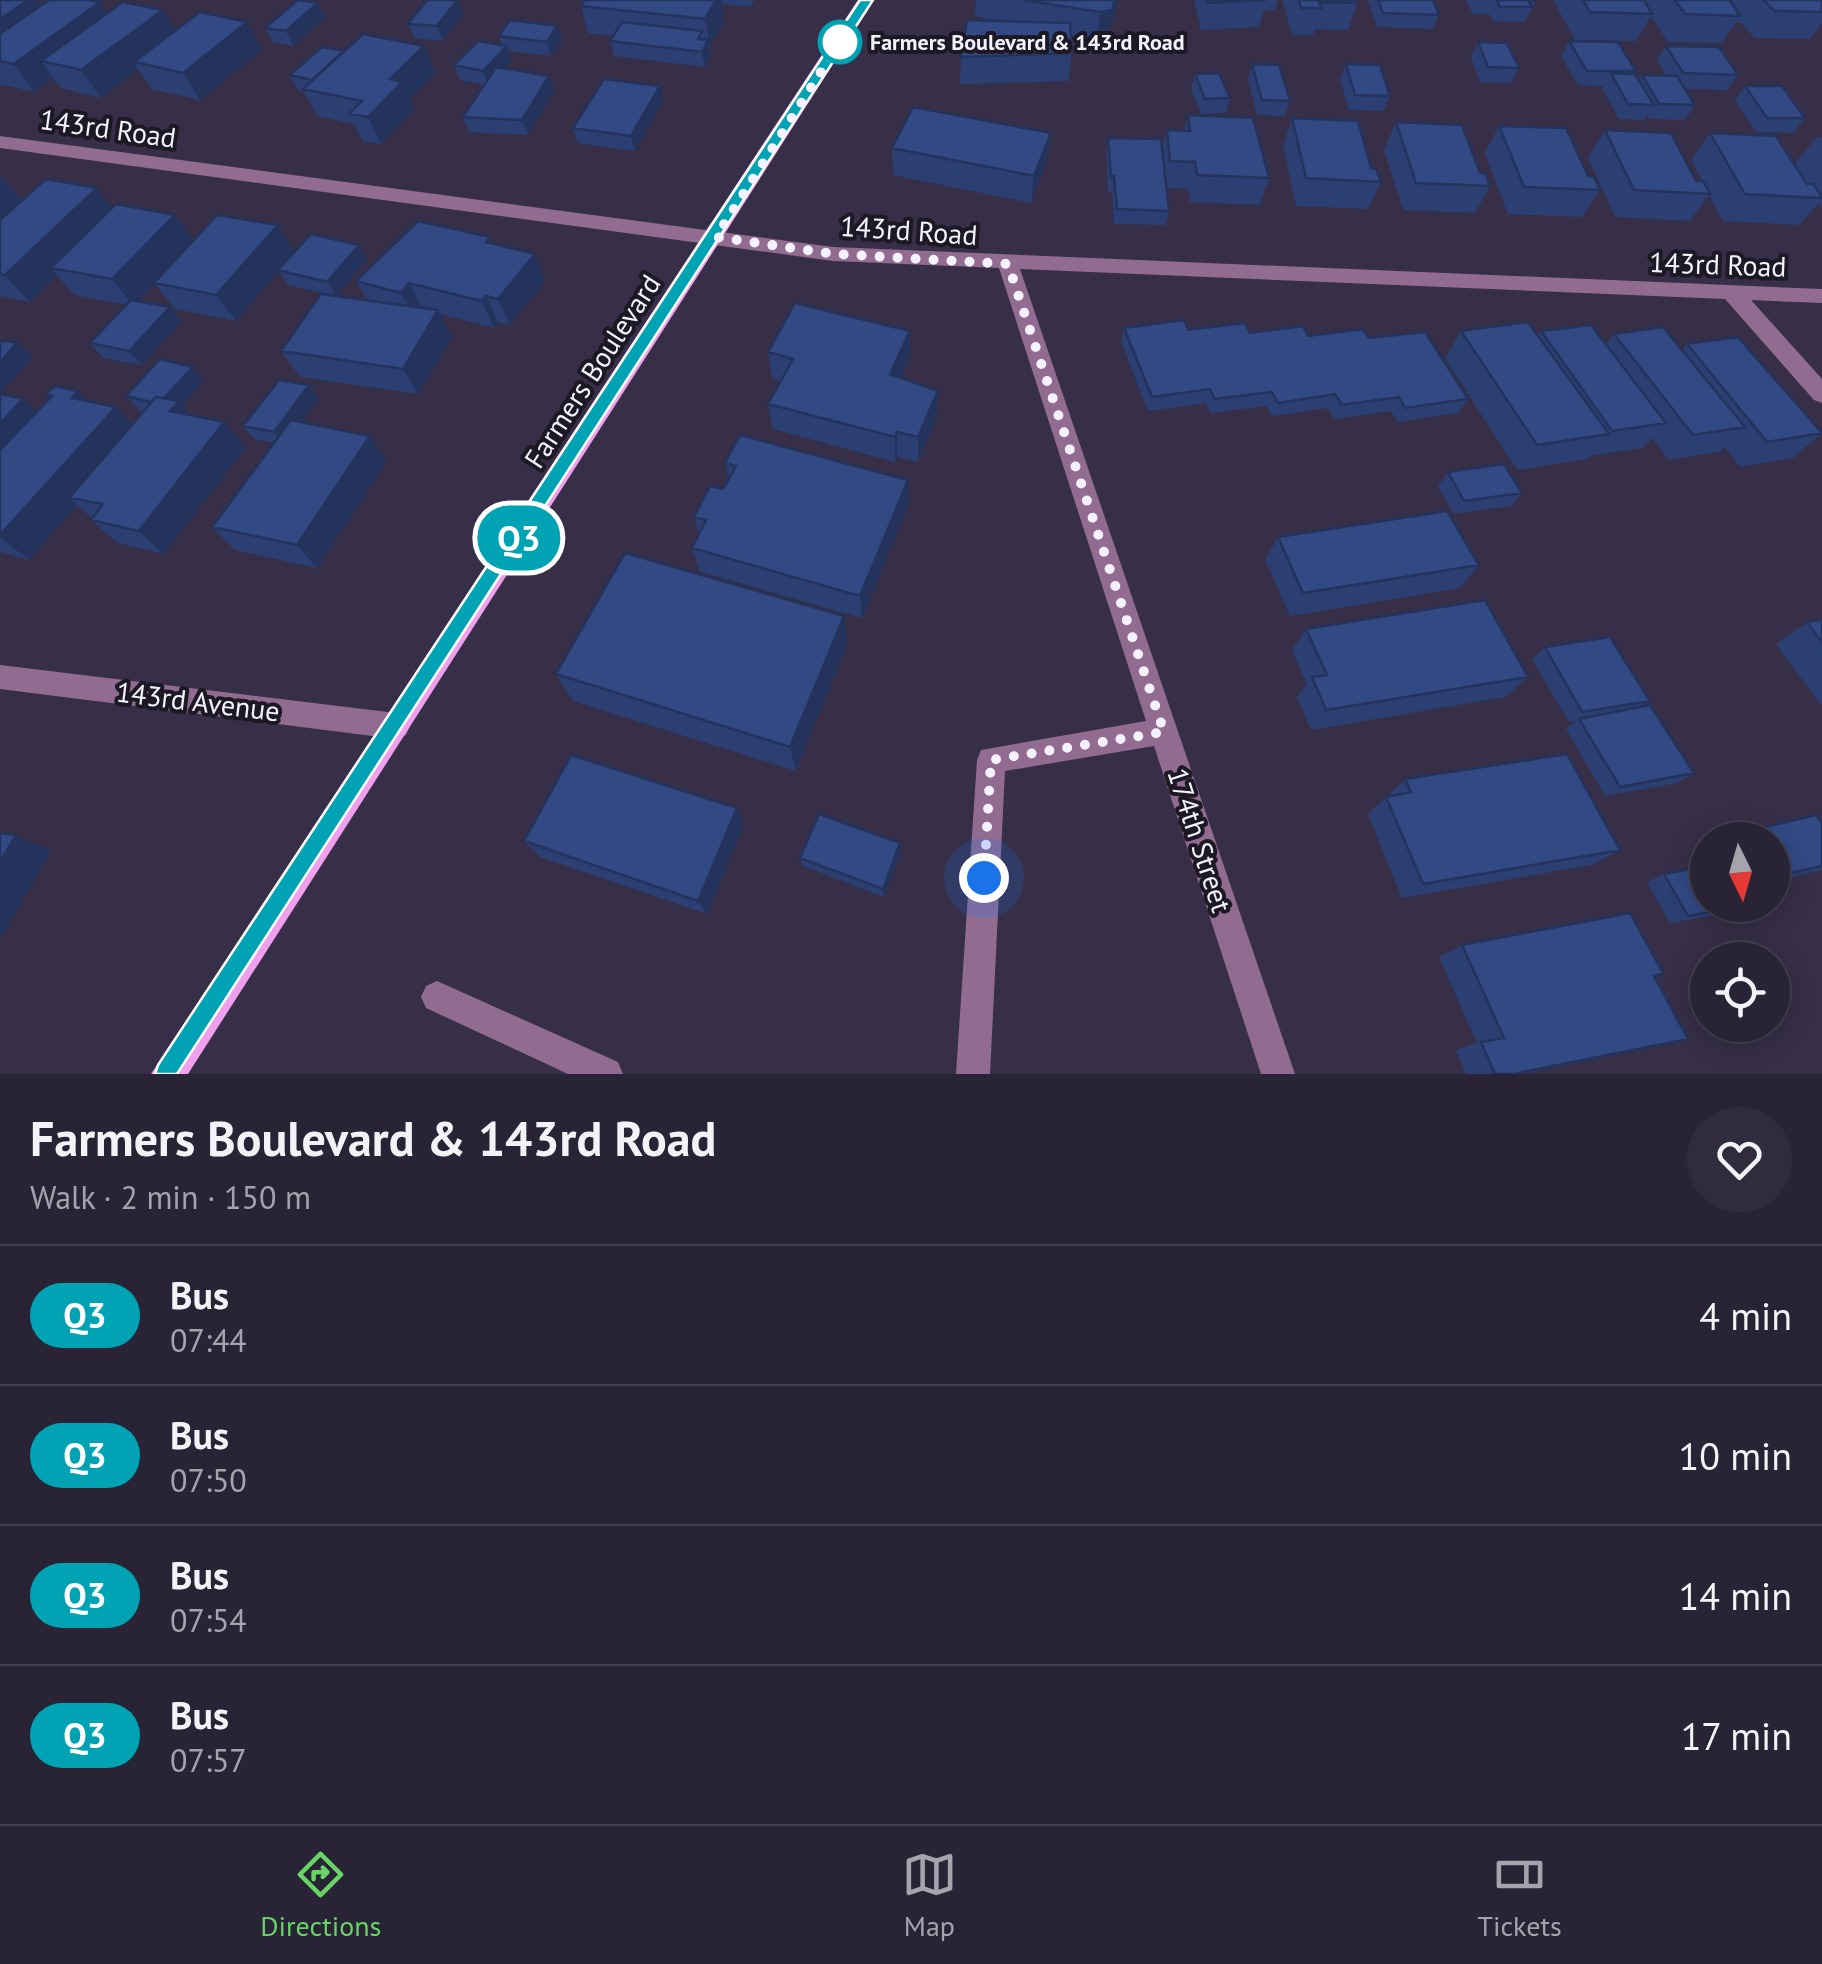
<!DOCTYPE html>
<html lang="en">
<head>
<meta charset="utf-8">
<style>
  :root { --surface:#282335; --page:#302b3d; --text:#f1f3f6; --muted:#a5a4ad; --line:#444050; --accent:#67d465 }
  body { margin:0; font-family:"PT Sans",sans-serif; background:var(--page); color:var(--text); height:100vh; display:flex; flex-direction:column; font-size:38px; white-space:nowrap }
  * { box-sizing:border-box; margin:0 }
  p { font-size:32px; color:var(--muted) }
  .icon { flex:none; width:55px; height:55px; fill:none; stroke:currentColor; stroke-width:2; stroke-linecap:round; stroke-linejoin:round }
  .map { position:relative; height:1074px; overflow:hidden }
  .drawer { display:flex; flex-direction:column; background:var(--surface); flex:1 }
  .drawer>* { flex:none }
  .badge { padding:0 20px; border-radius:32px; font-size:35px; line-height:65px }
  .needle { width:65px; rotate:175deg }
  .buttons { position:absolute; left:1690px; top:822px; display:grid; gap:20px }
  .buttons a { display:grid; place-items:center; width:100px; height:100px; border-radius:50%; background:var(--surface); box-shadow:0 5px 25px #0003,0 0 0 2px var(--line); font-size:50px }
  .you { position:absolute; width:50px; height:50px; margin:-25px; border:8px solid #fff; border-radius:50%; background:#1a73e8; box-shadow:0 0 0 15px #1a73e833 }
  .map>.badge { position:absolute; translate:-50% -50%; box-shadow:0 0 0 5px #fff }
  .round { display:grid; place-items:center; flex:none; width:105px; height:105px; border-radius:52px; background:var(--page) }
  .summary { display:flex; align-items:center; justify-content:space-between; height:170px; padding:0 30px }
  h1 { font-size:48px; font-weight:600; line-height:75px }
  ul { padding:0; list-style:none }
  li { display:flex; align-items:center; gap:30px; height:140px; padding:0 30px; border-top:2px solid var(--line) }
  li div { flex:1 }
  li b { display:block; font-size:38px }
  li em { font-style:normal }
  li .badge { min-width:110px; font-weight:700; text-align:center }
  .menu { display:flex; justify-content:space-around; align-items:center; height:140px; border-top:2px solid var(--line); background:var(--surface); font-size:28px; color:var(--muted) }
  .menu a { display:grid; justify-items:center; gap:5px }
  .menu .current { color:var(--accent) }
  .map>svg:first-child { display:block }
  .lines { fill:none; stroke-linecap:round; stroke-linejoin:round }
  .minor { fill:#926b91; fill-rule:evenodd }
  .major { fill:#ef9fed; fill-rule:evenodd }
  .wall { fill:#2b3f72 }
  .shaded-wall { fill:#23335c }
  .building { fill:#324984; stroke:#23335c; stroke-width:2.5 }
  .line { fill:#00a3b4; stroke:#fff; stroke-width:2.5 }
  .walk { stroke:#f5f2ff; stroke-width:10; stroke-dasharray:0 18 }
  .stop-dot { fill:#fff; stroke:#00a3b4; stroke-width:5 }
  .labels { text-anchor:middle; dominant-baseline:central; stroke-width:8; stroke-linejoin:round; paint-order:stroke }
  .far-stop-label { font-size:22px; font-weight:bold; fill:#f5f2ff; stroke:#1c1924; text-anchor:start }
  .street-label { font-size:28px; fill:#f5f2ff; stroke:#1c1924 }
</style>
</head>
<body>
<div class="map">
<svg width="1822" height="1074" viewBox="0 0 1822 1074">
  <rect width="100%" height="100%" fill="#362f47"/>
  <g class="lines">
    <!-- minor -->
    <path class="minor" d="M0 136 833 247 1822 289V303L1751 300 1822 379V403L1814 400 1725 299 1020 269 1295 1074H1261L1154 746 1005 771 990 1074H956L977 760 981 750 1146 721 999 268 833 261 0 148Z
      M0 665 396 713 406 717 410 726 406 735 396 739 0 689Z
      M437 981 618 1062 623 1074H568L426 1008 421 997 426 986Z"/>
    <!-- major -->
    <path class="major" d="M858 0H874L188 1074H151Z"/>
  </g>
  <!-- wall -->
  <path class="wall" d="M0 0 42 5 47 1 44 0H88L100 2 107 14 175 30 262 49 200 100 152 89 138 69 101 98 61 88 53 78 34 92 0 84Z
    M585 0H754L750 7 721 4 724 21 710 46 711 55 705 67 614 56 610 41 614 36 588 33 581 6Z
    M976 0H1118L1107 37 1096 39 1071 35 1072 53 1068 81 960 84 961 57 986 20V18L975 16Z
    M1194 0H1278L1275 10H1264L1259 27 1201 30Z
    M1282 0H1356L1357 3 1348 30 1315 29 1313 35H1292Z
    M1368 0H1433L1439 15 1433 29 1377 27Z
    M1466 0H1536L1525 22 1493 21 1489 14H1473Z
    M1553 0H1822V23L1810 39 1755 38 1741 23H1735L1722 43 1668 42 1651 16 1636 41 1575 40Z
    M318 3 325 17 293 46 273 42 265 28Z
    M463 14 443 41 415 38 408 24Z
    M557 26 562 41 551 56 509 51 512 61 504 69 549 76 554 91 528 135 469 132 463 117 484 85 460 80 454 65 502 45 499 36Z
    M1569 41 1636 71 1634 74 1639 80 1642 75 1666 76 1657 60 1666 46 1738 75 1727 90 1685 89 1695 105 1685 120 1649 119 1647 115 1644 120 1619 119 1602 88 1603 86 1578 85 1561 56Z
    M1478 42 1519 68 1511 83 1480 82 1471 57Z
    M424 46 435 73 410 99 414 110 381 144 363 141 354 124 317 116 304 92 298 90 290 75 344 51Z
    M1252 64 1290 101 1285 116 1257 115 1248 79Z
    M1346 64 1390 96 1383 111 1349 110 1340 79Z
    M1195 74 1230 98 1226 113 1201 114 1191 89Z
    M1745 86 1805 118 1793 133 1756 132 1735 100Z
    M663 101 635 151 577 143 573 128Z
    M1188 115 1269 178 1260 205 1190 202 1188 189 1167 188 1169 211 1166 225 1114 224 1112 191 1108 192 1106 152 1108 138 1162 150 1167 130H1184Z
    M1292 118 1371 168 1381 182 1368 209 1296 206 1283 146Z
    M1396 122 1480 173 1490 186 1475 213 1403 210 1384 150Z
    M1499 126 1588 176 1600 190 1582 217 1508 214 1485 153Z
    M1605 130 1696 181H1702L1691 160 1710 133 1794 164 1817 137H1822V209L1819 203 1799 225 1723 221 1709 195 1690 221 1615 217 1588 157Z
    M1051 133 1047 160 1031 203 893 175 892 148Z
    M0 175 22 200 175 215 193 241 295 252 359 245 367 260 336 296 288 285 279 271 236 321 175 309 155 284 138 302 181 322 142 365 103 358 90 343 127 305 74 295 57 275 30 302 0 296Z
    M493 244 545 281 510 325 498 322 494 328 440 314 452 337 418 394 300 377 281 351 368 301 356 281Z
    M1124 328 1369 338 1468 399 1458 413 1397 422 1391 411 1334 419 1328 408 1272 416 1266 406 1210 413 1206 403 1148 411 1121 342Z
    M1461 331 1537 336 1541 331 1606 345 1614 334 1682 350 1687 344 1822 433 1793 458 1740 467 1725 447 1720 452 1669 460 1652 438 1642 448 1590 456 1587 459 1517 470 1445 358Z
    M0 341 17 342 32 357 0 394 23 399 37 412 50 398 46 394 78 391 88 401 132 424 143 411 139 410 126 396 204 381 182 406 191 415 224 422 246 447 164 554 118 543 91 520 92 518 77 505 29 560 0 552Z
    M768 352 910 357 901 378 938 391 937 416 918 462 897 457 895 462 773 429 768 404 781 381 772 378Z
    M309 385 319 399 302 422 370 436 387 461 317 568 235 550 212 527 274 443 254 439 243 426Z
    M725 463 909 504 862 618 699 571 692 548 699 534 694 517 723 489 729 479Z
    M1448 472 1522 493 1511 506 1454 514 1438 486Z
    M1278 537 1479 565 1460 588 1290 616 1265 560Z
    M844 616 847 644 796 771 573 701 556 674Z
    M1822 620V704H1820L1776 644 1807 622Z
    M1306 629 1528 677 1505 697 1311 730 1297 697 1307 684 1292 650Z
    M1545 647 1650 701 1642 706 1694 773 1677 783 1605 796 1566 729 1576 721 1569 722 1532 659Z
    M1405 779 1620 850 1592 865 1402 898 1368 814Z
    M737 808 744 825 707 914 540 857 524 841Z
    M1822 823V870L1772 881V840H1728L1743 832Z
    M900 843 901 852 884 897 803 866 800 858Z
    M1664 874 1708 905H1758L1746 910 1670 923 1647 882Z
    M1462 945 1654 976 1688 1039 1654 1047 1522 1074H1466L1456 1050 1477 1043 1439 957Z"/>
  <!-- shaded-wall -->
  <path class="shaded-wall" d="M28 0H39L54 22 0 61V19Z
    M457 0 463 14 443 41 437 26Z
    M716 0H721L724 21 710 46 705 19Z
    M1115 0H1118L1117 6 1107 37 1096 39 1100 12Z
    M100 2 117 29 41 61 53 78 34 92 14 64Z
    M318 3 325 17 293 46 286 31Z
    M163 10 179 37 134 62 138 69 101 98 81 70Z
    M247 22 262 49 200 100 183 73Z
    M557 26 562 41 551 56 547 42Z
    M708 40 711 55 705 67 702 52Z
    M424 46 435 73 410 99 414 110 381 144 368 117 390 79Z
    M507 46 512 61 489 86 483 71Z
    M549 76 554 91 528 135 522 120Z
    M660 86 663 101 635 151 631 136Z
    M1051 133 1047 160 1031 203 1034 176Z
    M0 176 24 203 0 224Z
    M97 188 118 215 51 268 57 275 30 302 5 275Z
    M175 215 194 242 134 306 112 279Z
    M278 225 295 252 236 321 216 295Z
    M359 245 367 260 336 296 327 282Z
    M535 254 545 281 510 325 498 299Z
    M409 283 423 309 415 319 401 293Z
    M486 296 498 322 494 328 482 301Z
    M170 307 181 322 142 365 129 351Z
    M438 310 452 337 418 394 403 369Z
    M910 331V357L891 400 890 374Z
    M17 342 32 357 0 394V363Z
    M193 367 204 381 182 406 201 427 174 415 159 404Z
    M309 385 319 399 285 445 274 432Z
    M78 391 103 416 72 398Z
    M938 391 937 416 918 462V437Z
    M23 399 50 425 0 478V423Z
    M116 407 141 432 69 498 77 505 29 560 0 537V535Z
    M224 422 246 447 164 554 139 531Z
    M897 432V457L895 462V437Z
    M370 436 387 461 317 568 297 545Z
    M908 480 909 504 862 618 860 596Z
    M844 616 847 644 796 771 790 747Z
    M737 808 744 825 707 914 698 901Z
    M16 835 51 851 0 940V862Z
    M900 843 901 852 884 897 883 889Z"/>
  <!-- building -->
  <path class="building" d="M0 0H28L0 19Z
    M49 0H88L100 2 14 64 0 61V34Z
    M298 0 318 3 286 31 265 28Z
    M427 0H457L437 26 408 24Z
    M585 0H716L705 19 581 6Z
    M1023 0H1115L1112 10 1100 12Z
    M1207 0H1266L1207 3Z
    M1299 0H1356L1357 3 1319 2 1322 8H1301Z
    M1378 0H1433L1439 15 1383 13Z
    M1497 0H1536H1528L1532 7H1500Z
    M1583 0H1644L1652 14 1590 12Z
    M1675 0H1730L1740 16 1685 14Z
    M1763 0H1822V12L1775 11Z
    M123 2 163 10 81 70 41 61Z
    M200 12 247 22 183 73 134 62Z
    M510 20 557 26 547 42 499 36Z
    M967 20 1070 23 1072 53 961 57Z
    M622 22 702 31 698 39 708 40 702 52 610 41Z
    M363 34 424 46 390 79 402 82 368 117 349 114 362 101 303 89Z
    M478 41 507 46 483 71 454 65Z
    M1569 41 1618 42 1636 71H1587Z
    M1478 42 1507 43 1519 68 1488 67Z
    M1666 46 1719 47 1738 75 1683 73Z
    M322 47 344 51 312 80 290 75Z
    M1252 64 1279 65 1290 101 1262 100Z
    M1346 64 1380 65 1390 96 1355 95Z
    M496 67 549 76 522 120 463 117Z
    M1219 73 1230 98 1205 99 1195 74Z
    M1611 73 1635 74 1654 105 1628 104Z
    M1642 75 1677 76 1695 105 1659 104Z
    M604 79 660 86 631 136 573 128Z
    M1745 86H1782L1805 118H1767Z
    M913 107 1051 133 1034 176 892 148Z
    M1188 115 1253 118 1269 178 1197 175 1195 162 1170 161 1167 130 1190 131Z
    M1292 118 1358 121 1371 168 1376 169 1381 182 1306 178Z
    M1396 122 1462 125 1480 173H1485L1490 186 1416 183Z
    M1499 126 1566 128 1588 176 1594 177 1600 190 1524 187Z
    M1605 130 1671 133 1696 181H1703L1710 194 1634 190Z
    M1710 133 1776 136 1807 184H1814L1822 198 1745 194Z
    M1108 138 1161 139 1169 211 1117 209 1114 176 1111 177Z
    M46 179 97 188 5 275 0 274V220Z
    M116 204 175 215 112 279 51 268Z
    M217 215 278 225 216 295 154 283Z
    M418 221 490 237 486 242 535 254 498 299 486 296 482 301 409 283 401 293 356 281Z
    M311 234 359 245 327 282 278 270Z
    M321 294 438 310 403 369 281 351Z
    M131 300 170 307 129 351 90 343Z
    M795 303 910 331 890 374 938 391 918 437 897 432 895 437 768 404 793 359 768 352Z
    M1184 320 1188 330 1245 323 1250 333 1303 326 1308 336 1363 329 1369 338 1425 332 1468 399 1405 408 1399 397 1342 405 1335 394 1278 403 1272 392 1215 399 1210 389 1152 397 1124 328Z
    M1528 322 1609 434 1537 445 1461 331Z
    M1591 325 1666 423 1612 431 1541 331Z
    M1663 327 1745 427 1693 435 1614 334Z
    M1738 337 1822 433 1767 442 1687 344Z
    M0 341 17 342 0 363Z
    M160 359 193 367 164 398 156 397 151 402 126 396Z
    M279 380 309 385 274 432 243 426Z
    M55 386 78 391 72 398 116 407 0 535V450L52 396 46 394Z
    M0 394 23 399 0 423Z
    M156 397 179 401 170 411 224 422 139 531 91 520 103 504 69 498Z
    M291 420 370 436 297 545 212 527Z
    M740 435 908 480 860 596 692 548 706 520 694 517 710 486 723 489 736 466 725 463Z
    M1504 464 1522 493 1464 501 1448 472Z
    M1447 511 1479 565 1303 593 1278 537Z
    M625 553 844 616 790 747 556 674Z
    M1485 600 1528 677 1326 710 1312 677 1327 675 1306 629Z
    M1822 620V642L1807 622Z
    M1610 637 1650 701 1582 712 1545 647Z
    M1650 705 1694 773 1620 787 1579 719Z
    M1567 754 1620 850 1423 884 1386 797 1411 792 1405 779Z
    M571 755 737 808 698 901 524 841Z
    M819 814 900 843 883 889 800 858Z
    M1816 815 1822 823V866L1773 877 1772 840H1749L1743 832Z
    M0 833 16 835 0 862Z
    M1708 866V905H1749L1688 916 1664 874Z
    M1630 913 1663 973 1654 976 1688 1039 1513 1074H1495L1481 1042 1504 1038 1462 945Z"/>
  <!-- line -->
  <path class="line" d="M860 0H873L177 1074H155L158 1065Z"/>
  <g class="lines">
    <!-- walk -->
    <path class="walk" d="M840 42 716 237 834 254 1008 264 1164 732 991 760 984 878"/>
  </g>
  <!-- markers -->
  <circle class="stop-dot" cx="840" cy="42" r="20"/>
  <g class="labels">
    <!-- far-stop labels -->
    <g class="far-stop-label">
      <text x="870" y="42">Farmers Boulevard &amp; 143rd Road</text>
    </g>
    <!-- street labels -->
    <g class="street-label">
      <text transform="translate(108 128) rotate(8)">143rd Road</text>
      <text transform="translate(909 230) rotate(4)">143rd Road</text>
      <text transform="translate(1718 264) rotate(2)">143rd Road</text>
      <text transform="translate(592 371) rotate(-57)">Farmers Boulevard</text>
      <text transform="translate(198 701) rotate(7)">143rd Avenue</text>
      <text transform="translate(1200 840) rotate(72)">174th Street</text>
    </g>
  </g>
</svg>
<div class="buttons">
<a><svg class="needle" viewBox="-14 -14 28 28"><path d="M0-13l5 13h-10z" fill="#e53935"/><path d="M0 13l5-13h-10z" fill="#a5a4ad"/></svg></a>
<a><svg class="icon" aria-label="locate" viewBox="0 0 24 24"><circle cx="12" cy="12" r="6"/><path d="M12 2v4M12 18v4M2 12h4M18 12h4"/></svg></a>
</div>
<div class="you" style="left:984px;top:878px"></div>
<b class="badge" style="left:519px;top:538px;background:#00a3b4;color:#fff">Q3</b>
</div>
<section class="drawer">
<div class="summary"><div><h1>Farmers Boulevard &amp; 143rd Road</h1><p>Walk · 2 min · 150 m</p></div><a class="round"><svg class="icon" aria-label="heart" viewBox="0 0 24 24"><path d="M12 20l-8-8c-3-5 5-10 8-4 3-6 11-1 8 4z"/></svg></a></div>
<ul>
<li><span class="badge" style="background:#00a3b4;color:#fff">Q3</span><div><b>Bus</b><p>07:44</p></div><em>4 min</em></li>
<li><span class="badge" style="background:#00a3b4;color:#fff">Q3</span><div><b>Bus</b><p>07:50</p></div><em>10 min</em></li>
<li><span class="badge" style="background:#00a3b4;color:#fff">Q3</span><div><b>Bus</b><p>07:54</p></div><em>14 min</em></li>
<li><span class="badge" style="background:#00a3b4;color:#fff">Q3</span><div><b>Bus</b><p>07:57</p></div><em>17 min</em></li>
</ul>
</section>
<nav class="menu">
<a class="current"><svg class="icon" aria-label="directions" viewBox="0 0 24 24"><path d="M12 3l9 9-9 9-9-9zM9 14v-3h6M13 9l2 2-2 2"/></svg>Directions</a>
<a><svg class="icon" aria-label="map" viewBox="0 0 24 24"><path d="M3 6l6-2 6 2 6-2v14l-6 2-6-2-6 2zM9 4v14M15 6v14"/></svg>Map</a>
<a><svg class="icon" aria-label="tickets" viewBox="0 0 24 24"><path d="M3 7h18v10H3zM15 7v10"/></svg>Tickets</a>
</nav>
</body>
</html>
